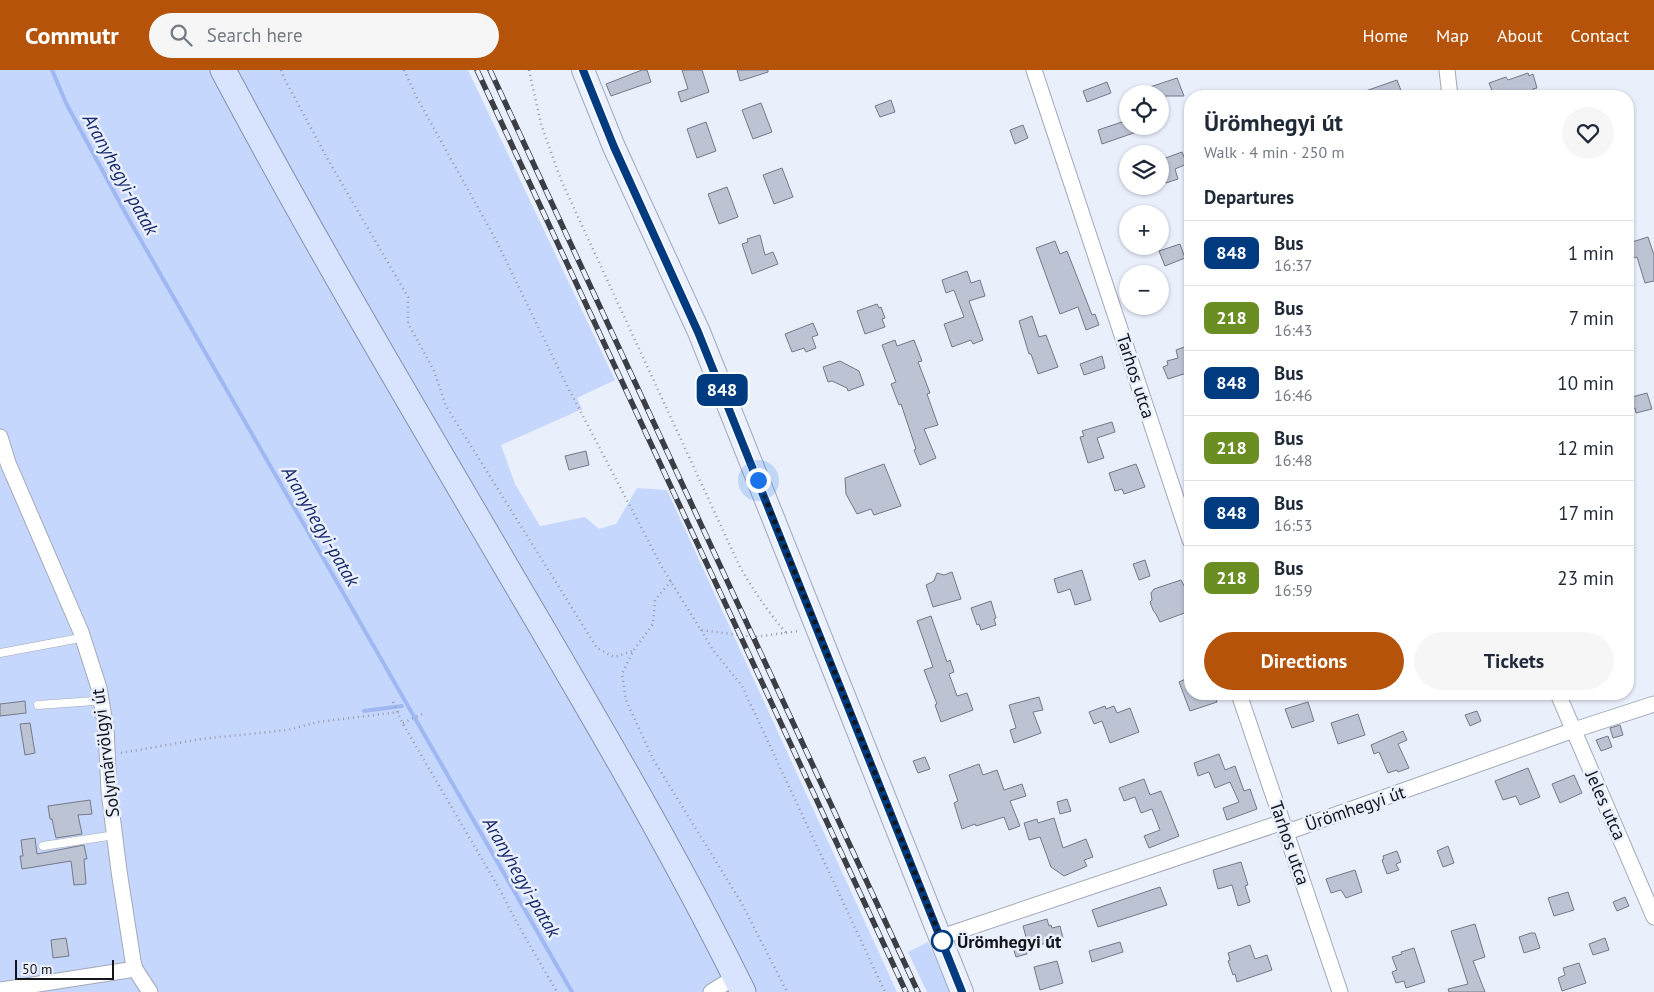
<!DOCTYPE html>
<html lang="en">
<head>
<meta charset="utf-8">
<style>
  :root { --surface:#fff; --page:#f6f6f7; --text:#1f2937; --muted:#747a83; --line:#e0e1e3; --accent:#b45309 }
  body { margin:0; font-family:"PT Sans",sans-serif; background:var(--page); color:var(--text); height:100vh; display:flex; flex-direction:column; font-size:19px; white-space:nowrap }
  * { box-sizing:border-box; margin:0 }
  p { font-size:16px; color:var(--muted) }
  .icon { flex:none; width:28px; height:28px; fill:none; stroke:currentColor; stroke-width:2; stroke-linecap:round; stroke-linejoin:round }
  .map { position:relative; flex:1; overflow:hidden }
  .panel { position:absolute; left:1184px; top:20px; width:450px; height:610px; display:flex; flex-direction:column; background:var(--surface); border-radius:20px; box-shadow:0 1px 4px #0004 }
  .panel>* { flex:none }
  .badge { padding:0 10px; border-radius:8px; font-size:18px; line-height:32px }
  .controls { position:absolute; left:1119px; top:15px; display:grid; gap:10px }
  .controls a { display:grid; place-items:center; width:50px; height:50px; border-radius:50%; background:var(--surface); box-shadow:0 1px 4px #0004; font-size:25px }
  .scale { position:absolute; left:15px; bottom:12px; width:99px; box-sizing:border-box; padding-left:5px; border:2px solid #12151a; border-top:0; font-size:14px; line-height:18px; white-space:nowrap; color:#12151a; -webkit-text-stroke:4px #eaeffc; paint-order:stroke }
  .you { position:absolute; width:25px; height:25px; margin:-12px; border:4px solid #fff; border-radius:50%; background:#1a73e8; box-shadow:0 0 0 8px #1a73e833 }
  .map>.badge { position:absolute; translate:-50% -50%; box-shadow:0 0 0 2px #fff }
  h2 { padding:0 20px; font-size:19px; line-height:45px }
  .round { display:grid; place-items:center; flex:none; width:52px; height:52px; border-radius:26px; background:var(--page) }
  .head { display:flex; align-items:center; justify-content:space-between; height:85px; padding:0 20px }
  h1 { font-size:24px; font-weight:800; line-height:38px }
  .action { display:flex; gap:10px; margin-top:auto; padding:10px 20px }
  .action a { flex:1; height:58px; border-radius:30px; background:var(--accent); color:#fff; font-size:20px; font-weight:800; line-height:58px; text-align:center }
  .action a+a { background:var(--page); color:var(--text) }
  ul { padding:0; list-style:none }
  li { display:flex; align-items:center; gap:15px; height:65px; padding:0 20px; border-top:1px solid var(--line) }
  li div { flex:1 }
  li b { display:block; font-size:19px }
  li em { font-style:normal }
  li .badge { min-width:55px; font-weight:700; text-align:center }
  header { display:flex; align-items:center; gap:30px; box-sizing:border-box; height:70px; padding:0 25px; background:var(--accent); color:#fff }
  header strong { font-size:24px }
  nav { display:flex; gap:28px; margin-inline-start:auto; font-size:18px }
  .search { width:350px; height:45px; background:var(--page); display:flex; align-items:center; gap:12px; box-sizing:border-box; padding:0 18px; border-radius:28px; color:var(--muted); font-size:19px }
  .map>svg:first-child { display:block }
  .green { fill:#c6d7fd }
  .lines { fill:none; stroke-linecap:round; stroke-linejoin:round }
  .stream { stroke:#a0b8f2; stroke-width:4 }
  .building { fill:#bcc3d3; stroke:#727987 }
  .lane-casing { stroke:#a2a8b7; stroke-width:9 }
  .street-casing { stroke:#a2a8b7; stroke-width:17 }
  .secondary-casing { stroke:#a2a8b7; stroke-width:24 }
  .primary-casing { stroke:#828fae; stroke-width:27 }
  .path { stroke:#9498a2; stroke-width:2.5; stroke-dasharray:1 4; stroke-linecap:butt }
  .lane { stroke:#fff; stroke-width:8 }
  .street { stroke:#fff; stroke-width:15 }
  .secondary { stroke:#ecf1ff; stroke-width:22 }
  .primary { stroke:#d8e3fe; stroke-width:25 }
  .rail-casing { stroke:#3b3e45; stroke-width:5.5 }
  .rail { stroke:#eaeffc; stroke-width:4; stroke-dasharray:11; stroke-linecap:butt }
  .line-casing { stroke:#fff; stroke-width:11 }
  .line { stroke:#003b80; stroke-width:8 }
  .walk { stroke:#12151a; stroke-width:5; stroke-dasharray:0 9 }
  .stop-dot { fill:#fff; stroke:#003b80; stroke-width:2.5 }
  .labels { text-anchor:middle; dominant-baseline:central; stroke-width:5; stroke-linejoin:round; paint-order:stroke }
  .street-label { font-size:18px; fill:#12151a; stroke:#eaeffc }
  .stop-label { font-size:18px; font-weight:bold; fill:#12151a; stroke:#eaeffc; text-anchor:start }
  .water-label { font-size:19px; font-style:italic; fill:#16296a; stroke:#eaeffc }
</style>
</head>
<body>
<header>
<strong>Commutr</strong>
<div class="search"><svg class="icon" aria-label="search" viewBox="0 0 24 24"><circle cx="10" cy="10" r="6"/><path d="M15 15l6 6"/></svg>Search here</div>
<nav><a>Home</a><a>Map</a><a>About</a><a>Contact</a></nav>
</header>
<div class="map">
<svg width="1654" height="922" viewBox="0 0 1654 922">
  <rect width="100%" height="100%" fill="#eaeffc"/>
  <!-- green -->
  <path class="green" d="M0 0H468L615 310 577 328 582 339 501 375 515 414 540 456 585 447 599 459 616 454 637 418 667 420 897 922H0Z
    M928 872 951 922H927L908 882Z"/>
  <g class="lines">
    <!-- stream -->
    <path class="stream" d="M52 0 66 33 127 146 572 922
      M364 641 402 636"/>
  </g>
  <!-- building -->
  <path class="building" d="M642 0H647L651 12 611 26 606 14Z
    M682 0H702L709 22 681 32 678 22 688 19Z
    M737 0H768V2L740 11Z
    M1528 3 1529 6 1533 4 1537 18 1533 19 1536 26H1494L1489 13 1506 7 1508 10Z
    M1177 8 1184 26H1166L1160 28V24H1136L1135 22Z
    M1397 10 1403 26H1355L1354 25Z
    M1107 12 1111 23 1087 32 1083 21Z
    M891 30 895 42 880 47 875 36Z
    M761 33 772 62 753 69 742 40Z
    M1128 50V56H1148V58L1102 74 1098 60Z
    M706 52 716 81 697 88 687 59Z
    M1023 55 1028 68 1015 74 1010 60Z
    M1182 82 1187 94 1175 99 1178 109 1166 113 1165 111 1160 113V90Z
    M782 98 793 127 774 134 763 105Z
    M727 117 738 147 719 154 708 124Z
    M760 165 765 185 773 182 778 194 752 204 742 174 748 172 747 169Z
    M1648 167 1654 185V211L1645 213 1637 187 1633 188 1629 173Z
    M1055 171 1060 184 1067 181 1092 245 1095 244 1099 255 1086 260 1078 237 1060 244 1036 178Z
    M1180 174 1185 188 1165 196 1159 181Z
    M967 201 971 213 980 210 985 226 969 231 983 270 973 274 971 270 952 277 944 254 964 247 954 220 946 223 942 210Z
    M877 234 879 238 881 237 885 248 882 249 885 257 865 264 857 241Z
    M1032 246 1039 267 1046 265 1058 297 1038 304 1031 284H1029L1019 251Z
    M813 253 818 265 812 267 816 278 806 282 804 278 792 282 785 264Z
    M895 270 897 276 914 270 922 291 918 292 930 323 927 324 938 355 924 359 936 388 920 395 914 380 916 379 901 334 899 335 891 314 896 312 882 275Z
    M1190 275V302L1168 309 1163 297 1168 295 1167 291 1178 288 1176 280Z
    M1102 286 1105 298 1084 305 1080 294Z
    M840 291 859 301 864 315 848 321 847 318 832 311 828 312 823 297Z
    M1647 323 1652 339 1636 343 1635 338 1628 340V328Z
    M1112 352 1115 362 1097 368 1104 388 1088 393 1080 367 1084 366 1082 361Z
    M586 381 589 395 569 400 565 386Z
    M884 394 901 436 874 445 871 439 857 444 846 424 845 408Z
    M1136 394 1145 417 1124 424 1122 419 1115 421 1109 403Z
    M1145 490 1150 506 1139 510 1133 494Z
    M1082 500 1091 530 1075 535 1070 519 1058 523 1054 509Z
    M952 502 961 529 933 537 926 515 934 511 937 503 944 505Z
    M1181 510 1190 527 1188 530 1190 541 1160 552 1156 544 1153 540 1150 532 1152 530 1151 523 1154 519Z
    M991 531 996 548 994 549 996 555 981 560 979 554 977 555 971 538Z
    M931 546 947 592 950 590 954 602 949 604 957 626 967 623 973 640 941 652 935 635 937 634 924 600 933 597 917 551Z
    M1190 607V624H1214L1217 632 1190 641 1179 612Z
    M1039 627 1043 640 1033 642 1041 663 1014 673 1010 660 1016 658 1009 635Z
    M25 631 26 643 0 646V634Z
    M1308 632 1314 651 1292 658 1285 639Z
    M1105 636 1106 639 1114 636 1117 643 1130 638 1139 662 1110 673 1102 651 1094 654 1089 642Z
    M1477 641 1481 651 1470 656 1465 645Z
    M1358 644 1365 665 1338 674 1331 653Z
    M30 653 35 683 25 685 20 654Z
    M1620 655 1623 665 1613 668 1610 658Z
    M1403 661 1407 670 1398 674 1409 698 1398 702 1397 700 1388 703 1379 682 1374 684 1371 675Z
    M1608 666 1612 677 1601 681 1596 670Z
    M1219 684 1225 700 1235 696 1244 721 1250 719 1257 739 1227 750 1223 738 1239 732 1230 712 1215 718 1209 702 1198 706 1194 693Z
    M925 687 930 699 918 703 913 691Z
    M979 694 983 705 997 700 1004 720 1022 714 1026 726 1010 731 1020 756 1009 760 1004 747 976 756 975 754 962 759 954 733 958 731 949 705Z
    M1528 698 1540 727 1520 735 1516 726 1503 730 1495 711Z
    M1574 705 1582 723 1560 733 1552 714Z
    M1144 709 1150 725 1161 721 1179 766 1149 778 1144 766 1160 760 1152 739 1141 743 1135 727 1124 731 1119 718Z
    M1067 729 1071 741 1060 744 1057 732Z
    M90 730 92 744 78 745 82 764 56 768 52 749H50L48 736Z
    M1054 748 1063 778 1086 769 1093 787 1084 790 1087 796 1064 806 1051 797 1040 767 1029 770 1024 753 1037 749 1038 753Z
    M35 768 37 784 84 775 87 789H84L86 814 74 815 71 791 22 799 20 786H23L21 770Z
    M1448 776 1454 793 1443 797 1437 781Z
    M1397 781 1401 792 1396 794 1399 800 1387 804 1382 790 1384 789 1383 786Z
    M1241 792 1248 815 1245 816 1250 832 1238 836 1232 815 1218 819 1213 800Z
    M1355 800 1362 822 1346 828 1341 820 1331 823 1326 809Z
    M1160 817 1167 835 1098 857 1092 840Z
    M1568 822 1574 840 1554 846 1548 828Z
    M1625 827 1629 836 1617 841 1613 832Z
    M1047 849 1049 856 1051 855 1052 858 1060 856 1063 868 1026 879 1027 884 1016 887 1011 871 1026 867 1023 856Z
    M1475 854 1485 887 1473 891 1485 922H1449L1448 919 1468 914 1451 861Z
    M1531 863H1535L1540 878 1524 883 1519 867Z
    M66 868 69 886 53 888 51 870Z
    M1605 868 1609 880 1593 885 1589 874Z
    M1120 872 1123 882 1092 892 1089 881Z
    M1250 875 1255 889 1267 885 1272 900 1237 912 1235 904 1233 905 1228 891 1230 890 1228 883Z
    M1414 878 1425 912 1406 918 1404 911 1396 913 1392 902 1397 900 1392 887 1402 884 1401 882Z
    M1057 891 1063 913 1040 920 1034 897Z
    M1579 893 1586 913 1562 921 1558 908 1565 905 1563 898Z"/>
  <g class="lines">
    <defs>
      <path id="lane" d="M0 583 75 569 82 566
        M38 635 94 631 102 633
        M43 776 115 765"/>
      <path id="street" d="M1034 0 1190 470
        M1447 0 1450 26
        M0 367 8 393 81 562 99 618 106 659 109 721 119 801 133 891 135 899 150 922
        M1239 624 1340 922
        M1558 624 1654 847
        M941 867 1277 754 1293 760 1574 660 1654 634
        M0 920 135 899
        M711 922 735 907"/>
      <path id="secondary" d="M583 0 614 77 699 262 962 922"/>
      <path id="primary" d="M223 0C316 175 418 346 518 517 596 650 675 784 743 922"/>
    </defs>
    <!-- lane casing -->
    <use href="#lane" class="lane-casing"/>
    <!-- street casing -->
    <use href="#street" class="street-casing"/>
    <!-- secondary casing -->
    <use href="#secondary" class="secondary-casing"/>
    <!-- primary casing -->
    <use href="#primary" class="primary-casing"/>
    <!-- path -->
    <path class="path" d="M281 0 284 8 331 95 408 227V253L434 301 446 336 597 578 614 587 633 581
      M404 0 417 28 496 170 563 308 663 499 701 560 754 567 799 561
      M529 0 541 54 561 110 739 495C753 520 769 543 787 564
      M671 511 655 530 653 554 633 581 622 604 626 630 653 689 741 832 787 922
      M701 560 713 580 742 616 885 922
      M393 632 403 654 500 820 517 853 557 922
      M403 653 422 644
      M121 683 201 669 288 660 318 652 399 642"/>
    <!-- lane -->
    <use href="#lane" class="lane"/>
    <!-- street -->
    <use href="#street" class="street"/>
    <!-- secondary -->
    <use href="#secondary" class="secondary"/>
    <!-- primary -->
    <use href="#primary" class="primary"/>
    <defs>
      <path id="rail" d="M477 0 906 922
        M490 0 918 922"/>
    </defs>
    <!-- rail casing -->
    <use href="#rail" class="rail-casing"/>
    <!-- rail -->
    <use href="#rail" class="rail"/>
  </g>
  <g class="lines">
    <defs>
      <path id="line" d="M583 0 614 77 698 262 962 922"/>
    </defs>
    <!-- line casing -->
    <use href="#line" class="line-casing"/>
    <!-- line -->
    <use href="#line" class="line"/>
    <!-- walk -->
    <path class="walk" d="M758 410 942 871"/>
  </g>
  <!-- markers -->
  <circle class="stop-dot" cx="942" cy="871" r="10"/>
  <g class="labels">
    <!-- street labels -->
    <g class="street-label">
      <text transform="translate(1136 306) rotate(72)">Tarhos utca</text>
      <text transform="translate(105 683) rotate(-97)">Solymárvölgyi út</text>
      <text transform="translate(1606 735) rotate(66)">Jeles utca</text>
      <text transform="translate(1355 738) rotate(-19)">Ürömhegyi út</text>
      <text transform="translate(1290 773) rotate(71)">Tarhos utca</text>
    </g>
    <!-- stop labels -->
    <g class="stop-label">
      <text x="957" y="871">Ürömhegyi út</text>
    </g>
    <!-- water labels -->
    <g class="water-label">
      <text transform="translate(121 104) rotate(61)">Aranyhegyi-patak</text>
      <text transform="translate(321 456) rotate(60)">Aranyhegyi-patak</text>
      <text transform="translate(522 807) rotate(60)">Aranyhegyi-patak</text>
    </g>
  </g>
</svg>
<div class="controls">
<a><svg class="icon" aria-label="locate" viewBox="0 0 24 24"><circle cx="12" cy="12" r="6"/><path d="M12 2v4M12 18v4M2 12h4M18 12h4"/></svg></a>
<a><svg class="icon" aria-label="layers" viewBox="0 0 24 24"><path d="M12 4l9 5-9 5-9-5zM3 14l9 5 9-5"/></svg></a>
<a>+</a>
<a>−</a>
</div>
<div class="scale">50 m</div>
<div class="you" style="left:758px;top:410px"></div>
<b class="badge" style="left:722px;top:320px;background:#003b80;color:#fff">848</b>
<section class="panel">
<div class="head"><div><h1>Ürömhegyi út</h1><p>Walk · 4 min · 250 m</p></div><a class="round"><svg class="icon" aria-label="heart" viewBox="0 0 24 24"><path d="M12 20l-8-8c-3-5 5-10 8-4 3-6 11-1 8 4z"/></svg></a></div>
<h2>Departures</h2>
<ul>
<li><span class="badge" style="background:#003b80;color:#fff">848</span><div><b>Bus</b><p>16:37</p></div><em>1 min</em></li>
<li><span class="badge" style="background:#6b8e23;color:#fff">218</span><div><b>Bus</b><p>16:43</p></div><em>7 min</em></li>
<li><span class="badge" style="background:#003b80;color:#fff">848</span><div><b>Bus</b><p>16:46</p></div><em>10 min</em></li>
<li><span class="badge" style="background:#6b8e23;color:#fff">218</span><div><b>Bus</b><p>16:48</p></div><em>12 min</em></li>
<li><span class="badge" style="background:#003b80;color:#fff">848</span><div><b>Bus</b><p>16:53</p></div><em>17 min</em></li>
<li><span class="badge" style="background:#6b8e23;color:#fff">218</span><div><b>Bus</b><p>16:59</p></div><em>23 min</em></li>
</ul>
<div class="action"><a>Directions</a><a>Tickets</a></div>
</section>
</div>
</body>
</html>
